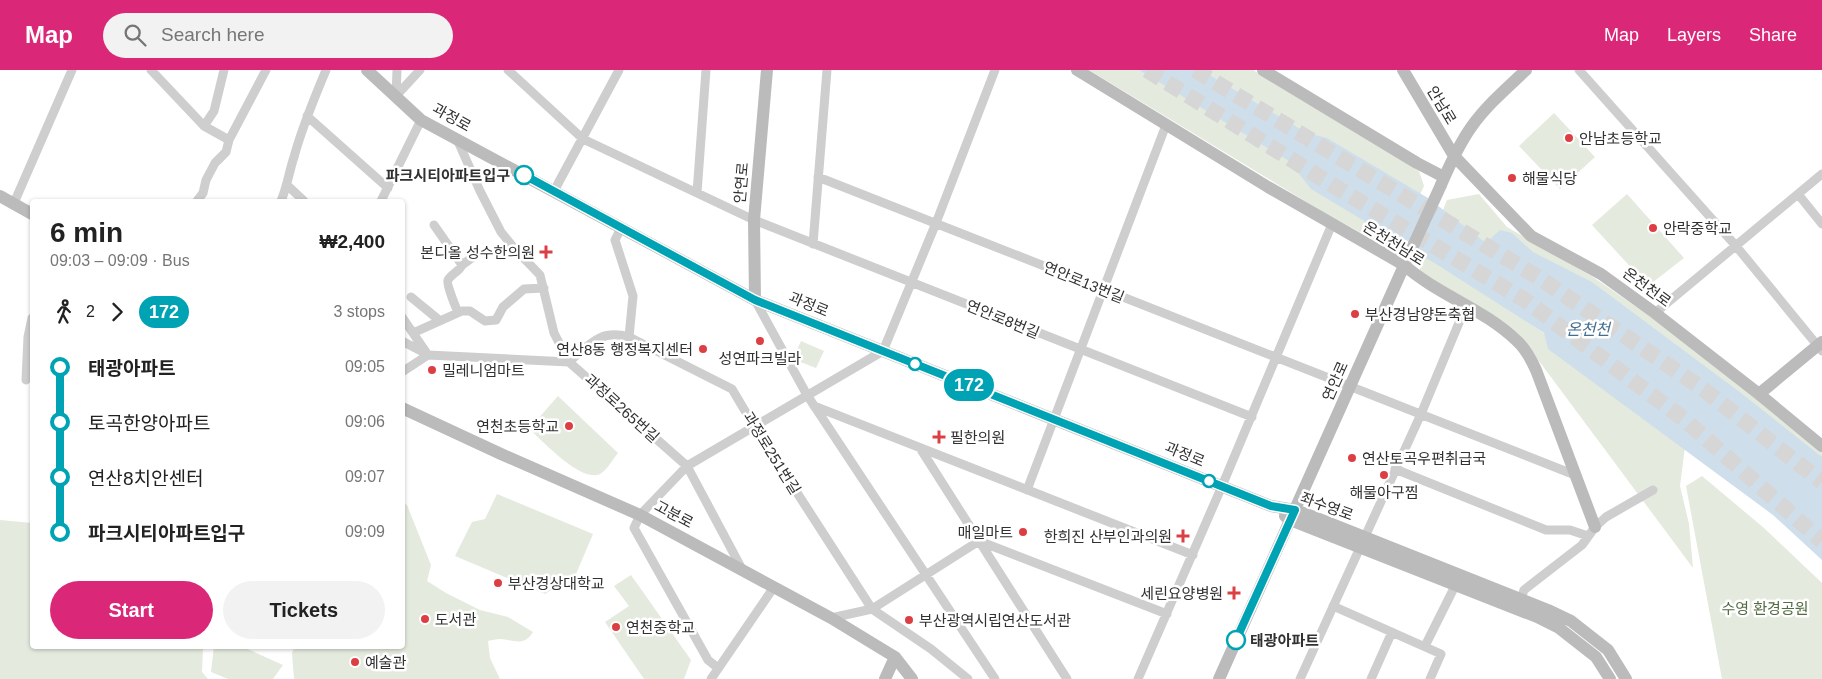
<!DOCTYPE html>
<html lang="en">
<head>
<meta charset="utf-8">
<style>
  :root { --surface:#fff; --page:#f2f2f2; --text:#222; --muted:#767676; --accent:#db2777 }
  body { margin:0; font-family:Arial,"Noto Sans KR",sans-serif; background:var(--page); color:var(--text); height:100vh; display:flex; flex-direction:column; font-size:19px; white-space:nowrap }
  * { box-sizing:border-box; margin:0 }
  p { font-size:16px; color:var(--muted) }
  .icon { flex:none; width:28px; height:28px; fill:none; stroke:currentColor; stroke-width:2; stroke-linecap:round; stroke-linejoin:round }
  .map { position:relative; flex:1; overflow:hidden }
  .side { position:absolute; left:30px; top:129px; width:375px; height:450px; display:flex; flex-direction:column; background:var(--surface); border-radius:5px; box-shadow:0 1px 4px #0004 }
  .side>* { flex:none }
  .badge { padding:0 10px; border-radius:16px; font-size:18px; line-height:32px }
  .map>.badge { position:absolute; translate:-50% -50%; box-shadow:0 0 0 2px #fff }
  .legs { display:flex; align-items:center; gap:8px; height:55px; padding:0 20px; font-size:16px }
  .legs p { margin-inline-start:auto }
  .summary { display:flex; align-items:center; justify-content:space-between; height:85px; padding:0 20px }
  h1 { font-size:28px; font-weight:700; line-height:38px }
  .action { display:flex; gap:10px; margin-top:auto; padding:10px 20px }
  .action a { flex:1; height:58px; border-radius:30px; background:var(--accent); color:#fff; font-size:20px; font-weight:700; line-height:58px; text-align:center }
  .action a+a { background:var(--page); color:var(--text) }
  ul { padding:0 20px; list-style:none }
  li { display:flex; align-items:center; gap:18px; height:55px; font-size:19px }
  li i { display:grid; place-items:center; width:8px; height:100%; margin:0 6px; background:currentColor }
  li i::after { content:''; width:12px; height:12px; margin:-6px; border:4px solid; border-radius:50%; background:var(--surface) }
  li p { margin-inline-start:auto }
  li:first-child i { background:linear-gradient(#0000 50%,currentColor 0) }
  li:last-child i { background:linear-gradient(currentColor 50%,#0000 0) }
  header { display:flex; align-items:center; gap:30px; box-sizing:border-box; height:70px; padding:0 25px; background:var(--accent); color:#fff }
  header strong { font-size:24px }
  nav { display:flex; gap:28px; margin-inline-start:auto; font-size:18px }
  .search { width:350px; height:45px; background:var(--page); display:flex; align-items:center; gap:12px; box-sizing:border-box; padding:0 18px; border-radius:28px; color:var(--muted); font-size:19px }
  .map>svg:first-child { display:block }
  .green { fill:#e4eade }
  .water { fill:#cedfeb }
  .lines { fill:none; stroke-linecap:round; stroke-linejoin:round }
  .highway-tunnel { stroke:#d6d6d6; stroke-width:16; stroke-dasharray:16 8; stroke-linecap:butt }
  .street { stroke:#cecece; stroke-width:9 }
  .secondary { stroke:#bbb; stroke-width:12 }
  .secondary-bridge { stroke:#bbb; stroke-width:12 }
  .line-1-casing { stroke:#fff; stroke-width:11 }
  .line-1 { stroke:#00a3b4; stroke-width:8 }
  .poi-dot { fill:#dc3f43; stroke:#fff; stroke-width:2 }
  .stop-1-dot { fill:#fff; stroke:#00a3b4; stroke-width:2.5 }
  .labels { text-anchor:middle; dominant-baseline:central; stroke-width:5; stroke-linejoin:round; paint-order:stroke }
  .street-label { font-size:15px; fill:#313131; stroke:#fff }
  .poi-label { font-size:15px; fill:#313131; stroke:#fff; text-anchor:start }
  .stop-label { font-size:15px; font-weight:bold; fill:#313131; stroke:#fff; text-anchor:end }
  .park-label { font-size:15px; fill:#526b40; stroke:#fff }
  .water-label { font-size:16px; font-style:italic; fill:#436e90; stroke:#fff }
</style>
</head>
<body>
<header>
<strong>Map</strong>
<div class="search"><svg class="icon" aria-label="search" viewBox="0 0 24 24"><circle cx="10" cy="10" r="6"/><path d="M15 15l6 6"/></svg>Search here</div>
<nav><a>Map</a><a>Layers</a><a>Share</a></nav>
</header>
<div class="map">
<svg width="1822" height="609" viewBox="0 0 1822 609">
  <rect width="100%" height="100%" fill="#fff"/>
  <!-- green -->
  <path class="green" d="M1089 0H1253L1419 101 1424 116 1396 178 1391 179 1323 142Z
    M1554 43 1595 87 1560 119 1519 76Z
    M1479 124 1507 157 1593 207 1648 245 1822 377V399L1486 178 1441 145 1447 130Z
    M1627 124 1684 188 1648 216 1592 155Z
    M1425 182 1687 361 1680 416 1689 454 1693 498 1542 295 1530 281 1418 204C1422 196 1421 190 1425 182Z
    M801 271 824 281 816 298 793 289Z
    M558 326 618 383C613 389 607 400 600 404 581 413 543 371 529 359Z
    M1702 406 1764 458 1822 513V609H1722L1686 416Z
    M497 424 593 464 576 504 545 524 455 486 472 452 485 449Z
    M403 433 407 435 431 495 427 511 446 523 480 540 508 547 533 562C524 577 514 570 500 569 496 569 492 570 488 571L490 588 500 609H294L292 583 295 576H402Z
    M0 450 32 453V576H203L202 602 208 609H0Z
    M631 505 691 590 684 609H644L605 552 629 536 614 516Z
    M214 576H241L283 595 273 609H228L211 602Z"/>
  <!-- water -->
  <path class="water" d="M1139 0H1201L1307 63 1327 68 1428 128 1486 173 1500 160 1512 163 1533 182 1592 212 1741 323 1822 387V490L1773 445 1548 279 1544 263 1436 194 1311 119 1289 91Z"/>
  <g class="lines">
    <!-- highway-tunnel -->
    <path class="highway-tunnel" d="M1147 0 1339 119 1525 230 1685 350 1822 471
      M1195 0 1541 209 1703 319 1822 412"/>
    <!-- street -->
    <path class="street" d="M151 0 204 56 229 70
      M508 0 583 69 754 150 1252 347
      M1579 0 1736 176 1822 281
      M396 26 420 0
      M396 26 397 0
      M307 46 388 118
      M204 56 214 41 224 0
      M457 69 480 121 501 162 514 178 540 205 554 263 569 292 687 396 742 499
      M818 107 1575 405
      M287 115 304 131
      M554 121 619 0
      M697 123 706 0
      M1798 124 1822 154
      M197 131 203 123 206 110 215 93 226 82 229 70 266 0
      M281 131C287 117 289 102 294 87 302 57 314 29 326 0
      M381 131 421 50
      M14 133 72 0
      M434 155 462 195C459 202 451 204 448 210 446 214 456 238 458 242
      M621 158 615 170 633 226 629 267 732 319 754 356 872 539 931 579 968 609
      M813 174 827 0
      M462 195 477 184
      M411 227 439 250
      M755 230 807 325 995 609
      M1655 243 1822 104
      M402 247 428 285
      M413 263 462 241H470L485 251 496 250 503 237 524 219 544 218
      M402 271 425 283
      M402 302 428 285 569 292C590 274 600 259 629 267
      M26 310 28 267 32 248
      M814 336 1193 485
      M920 378 1067 609
      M1395 399 1546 460H1570L1588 466
      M1027 420 1166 55
      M1519 535 1524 520 1582 475 1595 457 1606 447 1653 420
      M1333 536 1441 584 1430 609
      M831 548 872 539 979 471 1167 544
      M1425 576 1457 512
      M718 598 708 590 634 458 640 445 687 396 883 281 936 153 995 0
      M711 609 774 517
      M1138 609 1222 416 1332 154
      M1300 609 1421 344 1466 236
      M1371 609 1392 562"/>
    <!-- secondary -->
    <path class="secondary" d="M367 0 421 50 755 230 1271 436 1295 440 1317 448 1548 540 1571 551 1608 580 1626 609
      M1077 0 1268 117 1404 195C1438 225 1484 239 1517 271 1525 278 1531 289 1536 300L1595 457
      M1263 0 1417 93 1444 107
      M1403 0 1454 86 1531 166 1601 204 1655 243 1759 324 1822 376
      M1441 115C1450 94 1459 74 1472 56 1487 35 1507 18 1526 0
      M0 126 32 144
      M755 230 754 150 767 0
      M1759 324 1822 272
      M402 338 501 384 640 445 831 548 895 587 912 609
      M1285 446 1290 450 1537 547 1559 558 1596 587 1610 609
      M885 609 895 587
      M1219 609 1407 189"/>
    <!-- secondary-bridge -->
    <path class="secondary-bridge" d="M1409 185 1441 115"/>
  </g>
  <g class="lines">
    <defs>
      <path id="line-1" d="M524 105 755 230 1271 436 1295 440 1236 570"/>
    </defs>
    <!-- line-1 casing -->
    <use href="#line-1" class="line-1-casing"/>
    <!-- line-1 -->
    <use href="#line-1" class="line-1"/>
  </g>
  <!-- markers -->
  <g class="poi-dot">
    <circle cx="1569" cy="68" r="5"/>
    <circle cx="1512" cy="108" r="5"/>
    <circle cx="1653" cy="158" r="5"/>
    <path d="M543.5 174.5h5v5h5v5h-5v5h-5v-5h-5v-5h5z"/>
    <circle cx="1355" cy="244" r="5"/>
    <circle cx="760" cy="271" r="5"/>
    <circle cx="703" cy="279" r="5"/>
    <circle cx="432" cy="300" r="5"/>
    <circle cx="569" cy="356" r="5"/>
    <path d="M936.5 359.5h5v5h5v5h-5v5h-5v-5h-5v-5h5z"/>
    <circle cx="1352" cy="388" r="5"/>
    <circle cx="1384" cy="405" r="5"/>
    <circle cx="1023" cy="462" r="5"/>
    <path d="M1180.5 458.5h5v5h5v5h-5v5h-5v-5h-5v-5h5z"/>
    <circle cx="498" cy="513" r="5"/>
    <path d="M1231.5 515.5h5v5h5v5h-5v5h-5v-5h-5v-5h5z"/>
    <circle cx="425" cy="549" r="5"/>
    <circle cx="909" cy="550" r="5"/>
    <circle cx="616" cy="557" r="5"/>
    <circle cx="355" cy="592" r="5"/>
  </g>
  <g class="stop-1-dot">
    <circle cx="524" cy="105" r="9"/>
    <circle cx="915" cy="294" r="6"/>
    <circle cx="1209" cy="411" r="6"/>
    <circle cx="1236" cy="570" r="9"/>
  </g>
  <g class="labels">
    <!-- street labels -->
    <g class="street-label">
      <text transform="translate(1442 35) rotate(59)">안남로</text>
      <text transform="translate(452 47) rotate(29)">과정로</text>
      <text transform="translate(741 113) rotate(-85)">안연로</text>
      <text transform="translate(1394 173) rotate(32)">온천천남로</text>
      <text transform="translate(1084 212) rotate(22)">연안로13번길</text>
      <text transform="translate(1647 217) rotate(36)">온천천로</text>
      <text transform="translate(809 234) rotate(22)">과정로</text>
      <text transform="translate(1003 249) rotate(22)">연안로8번길</text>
      <text transform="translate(1335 311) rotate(-66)">연안로</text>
      <text transform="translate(622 338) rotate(42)">과정로265번길</text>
      <text transform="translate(772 383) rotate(58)">과정로251번길</text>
      <text transform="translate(1185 384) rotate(22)">과정로</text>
      <text transform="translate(1327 436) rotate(20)">좌수영로</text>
      <text transform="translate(674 444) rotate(28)">고분로</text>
    </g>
    <!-- poi labels -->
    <g class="poi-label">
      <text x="1579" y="68">안남초등학교</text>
      <text x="1522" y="108">해물식당</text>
      <text x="1663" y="158">안락중학교</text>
      <text x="535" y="182" text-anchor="end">본디올 성수한의원</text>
      <text x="1365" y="244">부산경남양돈축협</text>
      <text x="693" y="279" text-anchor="end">연산8동 행정복지센터</text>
      <text x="760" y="288" text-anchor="middle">성연파크빌라</text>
      <text x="442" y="300">밀레니엄마트</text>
      <text x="559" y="356" text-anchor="end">연천초등학교</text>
      <text x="950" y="367">필한의원</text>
      <text x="1362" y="388">연산토곡우편취급국</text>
      <text x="1384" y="422" text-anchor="middle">해물아구찜</text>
      <text x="1013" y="462" text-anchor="end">매일마트</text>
      <text x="1172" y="466" text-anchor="end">한희진 산부인과의원</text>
      <text x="508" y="513">부산경상대학교</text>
      <text x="1223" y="523" text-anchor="end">세린요양병원</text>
      <text x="435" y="549">도서관</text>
      <text x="919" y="550">부산광역시립연산도서관</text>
      <text x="626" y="557">연천중학교</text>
      <text x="365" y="592">예술관</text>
    </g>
    <!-- stop labels -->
    <g class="stop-label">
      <text x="510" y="105">파크시티아파트입구</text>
      <text x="1250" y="570" text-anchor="start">태광아파트</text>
    </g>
    <!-- park labels -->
    <g class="park-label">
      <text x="1765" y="538">수영 환경공원</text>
    </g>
    <!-- water labels -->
    <g class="water-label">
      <text x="1588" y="259">온천천</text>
    </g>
  </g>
</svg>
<b class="badge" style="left:969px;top:315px;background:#00a3b4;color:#fff">172</b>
<section class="side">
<div class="summary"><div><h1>6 min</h1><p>09:03 – 09:09 · Bus</p></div><b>₩2,400</b></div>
<div class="legs"><svg class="icon" aria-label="walk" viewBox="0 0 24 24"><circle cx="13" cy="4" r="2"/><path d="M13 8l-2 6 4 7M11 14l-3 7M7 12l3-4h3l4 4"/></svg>2<svg class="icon" aria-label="forward" viewBox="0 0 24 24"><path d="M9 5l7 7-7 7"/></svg><b class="badge" style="background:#00a3b4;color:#fff">172</b><p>3 stops</p></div>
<ul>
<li><i style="color:#00a3b4"></i><b>태광아파트</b><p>09:05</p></li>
<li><i style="color:#00a3b4"></i><span>토곡한양아파트</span><p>09:06</p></li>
<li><i style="color:#00a3b4"></i><span>연산8치안센터</span><p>09:07</p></li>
<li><i style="color:#00a3b4"></i><b>파크시티아파트입구</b><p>09:09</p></li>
</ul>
<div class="action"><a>Start</a><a>Tickets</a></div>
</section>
</div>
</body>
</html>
